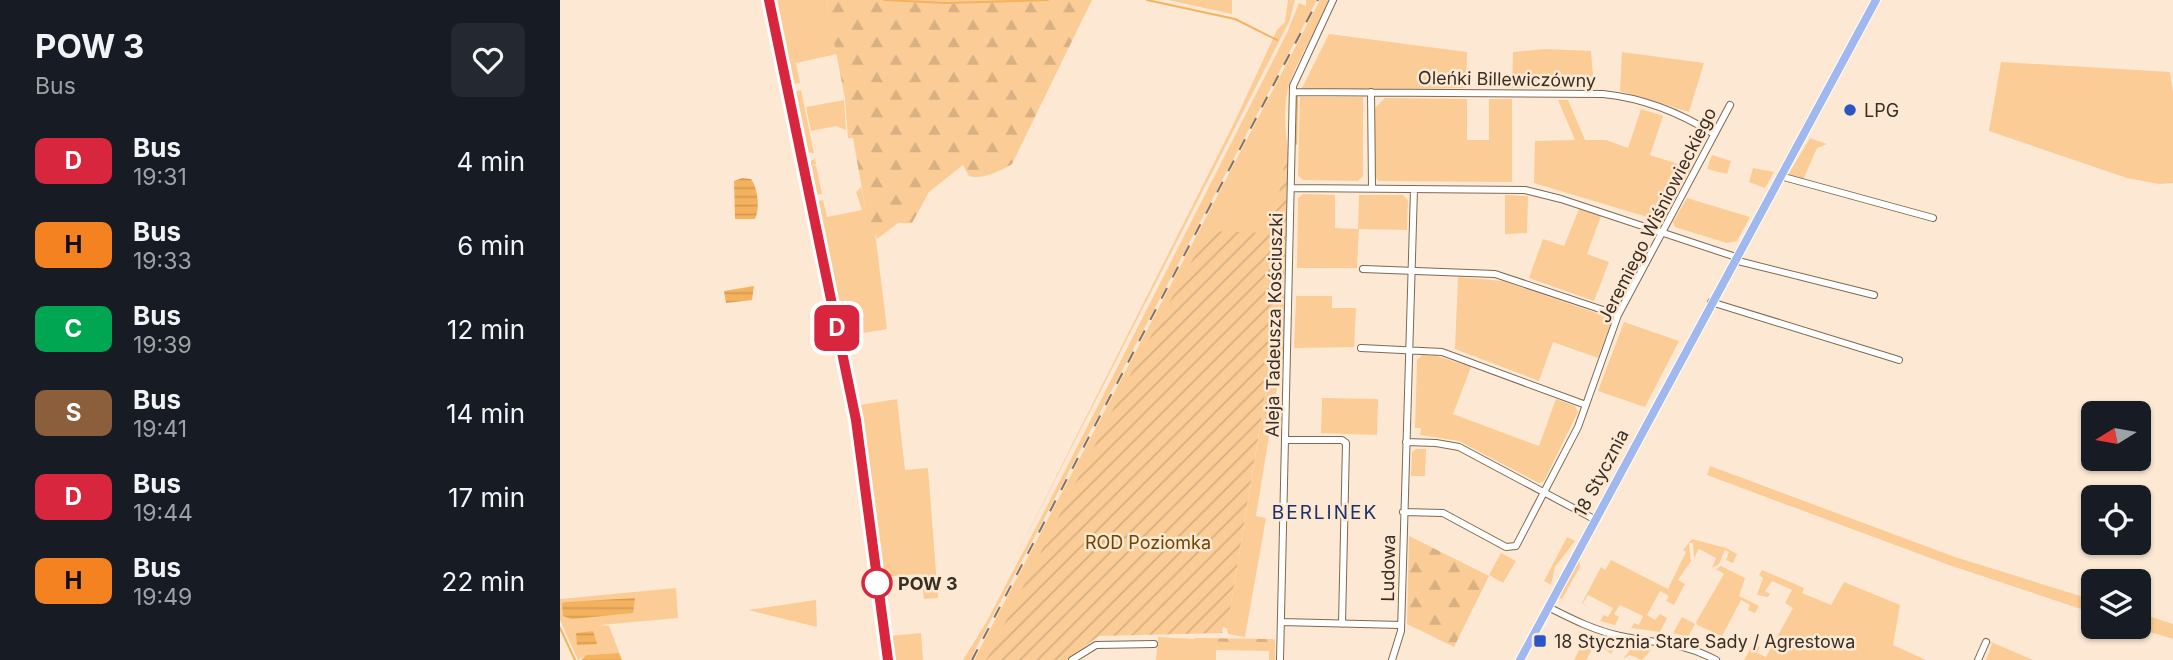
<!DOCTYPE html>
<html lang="en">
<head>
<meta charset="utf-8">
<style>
  :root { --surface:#171b24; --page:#242831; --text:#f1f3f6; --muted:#9ea1a6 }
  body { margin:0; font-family:Inter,sans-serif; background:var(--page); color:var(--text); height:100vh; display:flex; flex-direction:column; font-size:26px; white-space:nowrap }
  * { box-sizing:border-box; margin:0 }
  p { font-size:23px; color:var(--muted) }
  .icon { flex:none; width:38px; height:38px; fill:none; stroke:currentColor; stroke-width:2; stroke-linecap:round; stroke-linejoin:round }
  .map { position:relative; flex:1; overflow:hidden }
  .panel { display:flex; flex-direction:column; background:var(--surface); width:560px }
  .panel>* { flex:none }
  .badge { padding:0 14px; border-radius:10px; font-size:24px; line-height:46px }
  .needle { width:46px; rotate:259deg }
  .tools { position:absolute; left:1521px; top:401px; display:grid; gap:14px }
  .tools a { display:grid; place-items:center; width:70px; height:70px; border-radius:10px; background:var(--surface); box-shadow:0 2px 5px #0004; font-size:35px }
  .map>.badge { position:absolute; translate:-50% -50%; box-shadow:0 0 0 4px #fff }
  .round { display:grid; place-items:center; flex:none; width:74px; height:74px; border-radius:10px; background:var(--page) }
  .head { display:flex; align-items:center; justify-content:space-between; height:119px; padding:0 35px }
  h1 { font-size:33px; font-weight:700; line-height:52px }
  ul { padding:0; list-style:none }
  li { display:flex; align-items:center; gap:21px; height:84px; padding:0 35px }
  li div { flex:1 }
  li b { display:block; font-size:26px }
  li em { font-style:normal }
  li .badge { min-width:77px; font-weight:700; text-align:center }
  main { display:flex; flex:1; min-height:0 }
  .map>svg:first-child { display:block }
  .green { fill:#fbcc96 }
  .forest { fill:url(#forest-firs) }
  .garden { fill:url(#garden-furrows) }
  .water { fill:url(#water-rules) }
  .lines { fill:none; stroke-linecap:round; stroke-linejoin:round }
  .stream { stroke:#f5b25e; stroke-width:2 }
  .minor-casing { stroke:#7e6950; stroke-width:8 }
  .major-casing { stroke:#fff; stroke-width:10 }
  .minor { stroke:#fff; stroke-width:6 }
  .major { stroke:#a0b8ee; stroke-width:8 }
  .rail { stroke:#827465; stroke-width:2; stroke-dasharray:12 12; stroke-linecap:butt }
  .line-casing { stroke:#fff; stroke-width:16 }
  .line { stroke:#d7263d; stroke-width:10 }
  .poi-dot { fill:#2a55c4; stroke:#fde9d3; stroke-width:2.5 }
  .stop-dot { fill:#fff; stroke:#d7263d; stroke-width:3.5 }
  .labels { text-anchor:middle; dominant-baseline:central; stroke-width:5; stroke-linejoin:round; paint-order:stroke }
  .street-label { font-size:18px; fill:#382e24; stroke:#fde9d3 }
  .poi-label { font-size:18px; fill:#382e24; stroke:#fde9d3; text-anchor:start }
  .park-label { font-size:18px; fill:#704500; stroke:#fde9d3 }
  .stop-label { font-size:18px; font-weight:bold; fill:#382e24; stroke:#fde9d3; text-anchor:start }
  .neighbourhood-label { font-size:19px; letter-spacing:2px; fill:#1b3168; stroke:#fde9d3 }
</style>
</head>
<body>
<main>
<section class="panel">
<div class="head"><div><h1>POW 3</h1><p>Bus</p></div><a class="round"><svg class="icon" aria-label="heart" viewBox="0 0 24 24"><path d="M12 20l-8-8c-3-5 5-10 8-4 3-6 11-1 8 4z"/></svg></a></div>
<ul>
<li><span class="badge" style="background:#d7263d;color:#fff">D</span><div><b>Bus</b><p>19:31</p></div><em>4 min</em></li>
<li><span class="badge" style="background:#f58220;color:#111">H</span><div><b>Bus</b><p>19:33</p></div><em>6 min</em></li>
<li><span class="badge" style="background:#00a651;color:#fff">C</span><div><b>Bus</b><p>19:39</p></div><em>12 min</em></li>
<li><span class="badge" style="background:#8b5e3c;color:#fff">S</span><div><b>Bus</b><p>19:41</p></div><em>14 min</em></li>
<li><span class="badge" style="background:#d7263d;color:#fff">D</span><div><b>Bus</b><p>19:44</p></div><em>17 min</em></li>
<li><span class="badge" style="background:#f58220;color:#111">H</span><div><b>Bus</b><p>19:49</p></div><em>22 min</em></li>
</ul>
</section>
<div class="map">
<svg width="1613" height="660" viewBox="0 0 1613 660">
  <defs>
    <pattern id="forest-firs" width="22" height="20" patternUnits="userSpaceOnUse" patternTransform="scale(1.75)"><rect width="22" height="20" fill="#fbcc96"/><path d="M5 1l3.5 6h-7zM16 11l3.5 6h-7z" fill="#d8b081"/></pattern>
    <pattern id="garden-furrows" width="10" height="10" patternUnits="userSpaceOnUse" patternTransform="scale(1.75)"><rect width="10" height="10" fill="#fbcc96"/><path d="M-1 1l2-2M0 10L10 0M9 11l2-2" fill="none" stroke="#d8b081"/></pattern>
    <pattern id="water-rules" width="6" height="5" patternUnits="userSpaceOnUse" patternTransform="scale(1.75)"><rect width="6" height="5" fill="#f5b25e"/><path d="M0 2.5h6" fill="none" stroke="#d39952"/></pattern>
  </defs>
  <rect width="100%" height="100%" fill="#fde9d3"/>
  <!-- green -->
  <path class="green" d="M218 0H266L277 54 236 63 240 83 232 84 229 79 213 2Z
    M608 0H672V14Z
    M728 0H735L729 22 444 580 674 123 717 30 725 22Z
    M746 0H757L424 633 410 660H403L427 621 487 506 727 33 739 3 746 6Z
    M760 0H771C759 26 732 67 727 94 723 116 726 138 729 159L725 160 712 233 603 314 426 660H414Z
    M769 34 907 52 906 88 741 90Z
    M985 49 1031 51 1034 88H952L953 52Z
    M1062 52 1144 63 1129 112 1060 91Z
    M1441 62 1610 72 1613 93V183L1599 184 1567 178 1429 131Z
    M241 90 254 153 244 152 234 92Z
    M740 97H803V176L798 181 743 180 738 176Z
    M825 98 907 99V140H929V99H952V182L819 181 814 176V109Z
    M284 100 286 130 276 126 251 131 246 107Z
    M998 100H1008L1025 140H1046L1068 148 1081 109 1103 116 1090 155 1131 168 1104 218 1097 220 974 183 975 141 1015 140Z
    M1250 138 1267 144 1257 148 1243 180 1228 175Z
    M1152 155 1171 161 1167 174 1147 169Z
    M255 159 256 164 251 166 256 165 262 194 255 195 247 162Z
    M1193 168 1214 172 1205 188 1189 182Z
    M301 187 305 206 314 224 327 329 286 336 264 233 260 234 254 202 263 200 267 217 302 210 296 192Z
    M743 194 775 195V228L798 229 799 195H843L848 200 847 230 799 229 797 268H737L738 198Z
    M945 195 968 196 967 233 945 234Z
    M1127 198 1190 217 1177 241 1167 243 1115 227 1113 222Z
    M1019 209 1041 216 1027 254 1049 262 1034 301 969 278 983 239 1004 246Z
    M898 277 943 281 1048 317 1051 323 1038 358 993 342 979 381 895 349Z
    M722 294 727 295 725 365 720 369 696 516 706 518 685 637 668 634 667 628Z
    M736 296H772V308H796L794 347 734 348Z
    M1064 322 1119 341 1085 407 1038 391Z
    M862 355 877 356 911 367 893 414 979 446 996 399 1015 406 1018 412 984 481 979 483 899 441 860 435 861 428H855L857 360Z
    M762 398 818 399 817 435 761 433Z
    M337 399 345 470 368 468 378 598 364 599 361 574 322 577 321 569 300 405Z
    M856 449H866L865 476H851L852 452Z
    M1150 466 1395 557 1533 600V613L1389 565 1147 475Z
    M1007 537 1015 541 995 567 991 585 984 581Z
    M1132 539 1166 548 1177 554 1173 563 1166 560 1169 552 1165 550 1159 564 1152 568 1156 558 1139 549 1134 558 1133 543H1129L1131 561 1118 580 1125 584 1114 605 1106 601 1109 596 1100 591 1087 615 1095 620 1100 614 1107 618 1100 632 1071 628 1074 623 1079 625 1083 616 1060 605 1054 614 1059 617 1055 625 1040 621 1044 615 1048 617 1053 608 1028 595 1023 603 1029 609 1022 603 1041 567 1045 570 1051 560 1108 589 1126 552 1123 550Z
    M941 553 956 561 943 583 929 575Z
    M1019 558 1020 567 1002 599 998 598Z
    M1161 566 1185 578 1179 596 1199 606 1195 613 1188 610 1190 605 1181 600 1162 636 1137 625 1136 622 1164 574 1156 569Z
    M1202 570 1244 588 1242 593 1271 605 1284 582 1340 605 1333 645 1366 660H1184L1193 644 1200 647 1197 653 1206 657 1233 608 1225 603 1232 590 1212 581 1205 591 1210 594 1208 597 1197 595 1203 578 1199 575Z
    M116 588 118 618 40 625 49 626 62 660 59 653 26 655 18 660 0 620V599Z
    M256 600 257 627 188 610Z
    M1579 613 1613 624V639L1573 627 1578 626Z
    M1122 617 1135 624 1128 637 1113 633Z
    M361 633 363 660H332L329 636Z
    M1026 636 1056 644 1051 654 1036 642 1026 660H1014Z
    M598 637 709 643 715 639V660H709V651L656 650V660H596Z
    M1424 640V639L1473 660H1426L1432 644Z
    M1073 646 1092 649 1082 660 1070 655 1063 659Z"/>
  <!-- forest -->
  <path class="forest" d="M266 0H532L452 164C440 171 422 180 409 176L403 165 369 192 352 223H338L317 239 305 206 293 138H288L285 99Z
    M849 536 929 576 894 647 847 624Z
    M635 638 713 639V643L635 641Z"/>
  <!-- garden -->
  <path class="garden" d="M725 159H729L724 279 719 289 722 292 667 628 663 627 662 633 539 636 506 660H426L577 362 648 231 712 233Z"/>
  <!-- water -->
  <path class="water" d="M182 178 191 179C198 188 200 209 195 219H175L174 181Z
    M194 286 192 300 166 303 164 291Z
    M75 598 73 613 12 619 3 616 2 603 6 602Z
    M33 631 37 644 17 645 16 633Z
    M59 653 62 660H21L26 655Z"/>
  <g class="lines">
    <!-- stream -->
    <path class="stream" d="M324 0 386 3 488 0
      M587 0 675 19 717 40
      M216 2 231 79
      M234 97 245 148
      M736 144 737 96
      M249 167 254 192
      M257 205 284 337
      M285 341 299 406 312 504
      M0 628 15 660"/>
    <defs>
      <path id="minor" d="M209 0 296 420 328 660
        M733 92 1043 94C1083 98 1119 112 1154 134
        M811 92 812 188
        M1220 176 1373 218
        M731 188 965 190 1001 199 1176 257
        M1174 260 1314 295
        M803 269 935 274 1058 315
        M1151 302 1339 360
        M801 348 882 352 1026 405
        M726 440H782L786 443 782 624
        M846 442 876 443 899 447 1034 519
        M843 512 883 513 946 547 956 546 1018 427 1058 315 1170 105
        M988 607C1012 619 1033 630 1060 636 1096 644 1120 641 1156 660
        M721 622 841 625
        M512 660 536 645 594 644
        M720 660 733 86 773 0
        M832 660 841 631 854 189
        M1418 660 1426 642"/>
      <path id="major" d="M960 660 1316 0"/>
    </defs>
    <!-- minor casing -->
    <use href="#minor" class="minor-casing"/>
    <!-- major casing -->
    <use href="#major" class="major-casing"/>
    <!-- minor -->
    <use href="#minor" class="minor"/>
    <!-- major -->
    <use href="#major" class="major"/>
    <!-- rail -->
    <path class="rail" d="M412 660 758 0"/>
  </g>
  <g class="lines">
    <defs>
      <path id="line" d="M209 0 296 420 328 660"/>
    </defs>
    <!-- line casing -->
    <use href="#line" class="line-casing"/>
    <!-- line -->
    <use href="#line" class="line"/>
  </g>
  <!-- markers -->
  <g class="poi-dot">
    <circle cx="1290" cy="110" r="7"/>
    <rect x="973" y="634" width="14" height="14" rx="3.5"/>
  </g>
  <circle class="stop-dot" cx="317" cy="583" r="14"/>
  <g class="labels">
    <!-- street labels -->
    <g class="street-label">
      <text transform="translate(947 79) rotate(1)">Oleńki Billewiczówny</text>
      <text transform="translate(1097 215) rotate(-63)">Jeremiego Wiśniowieckiego</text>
      <text transform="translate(714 325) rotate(-89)">Aleja Tadeusza Kościuszki</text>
      <text transform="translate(1041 473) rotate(-62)">18 Stycznia</text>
      <text transform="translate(828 568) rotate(-89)">Ludowa</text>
    </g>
    <!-- poi labels -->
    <g class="poi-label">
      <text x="1304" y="110">LPG</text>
      <text x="994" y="641">18 Stycznia Stare Sady / Agrestowa</text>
    </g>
    <!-- park labels -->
    <g class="park-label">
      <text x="588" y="542">ROD Poziomka</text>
    </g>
    <!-- stop labels -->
    <g class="stop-label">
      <text x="338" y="583">POW 3</text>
    </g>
    <!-- neighbourhood labels -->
    <g class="neighbourhood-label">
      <text x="765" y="512">BERLINEK</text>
    </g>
  </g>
</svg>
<div class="tools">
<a><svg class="needle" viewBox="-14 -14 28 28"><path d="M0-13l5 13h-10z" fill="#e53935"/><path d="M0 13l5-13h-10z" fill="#9ea1a6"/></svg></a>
<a><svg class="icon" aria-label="locate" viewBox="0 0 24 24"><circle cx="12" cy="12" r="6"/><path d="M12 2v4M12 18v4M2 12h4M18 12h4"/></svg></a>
<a><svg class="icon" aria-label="layers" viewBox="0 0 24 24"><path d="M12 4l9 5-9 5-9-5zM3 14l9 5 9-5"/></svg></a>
</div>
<b class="badge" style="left:277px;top:328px;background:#d7263d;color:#fff">D</b>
</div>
</main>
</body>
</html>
